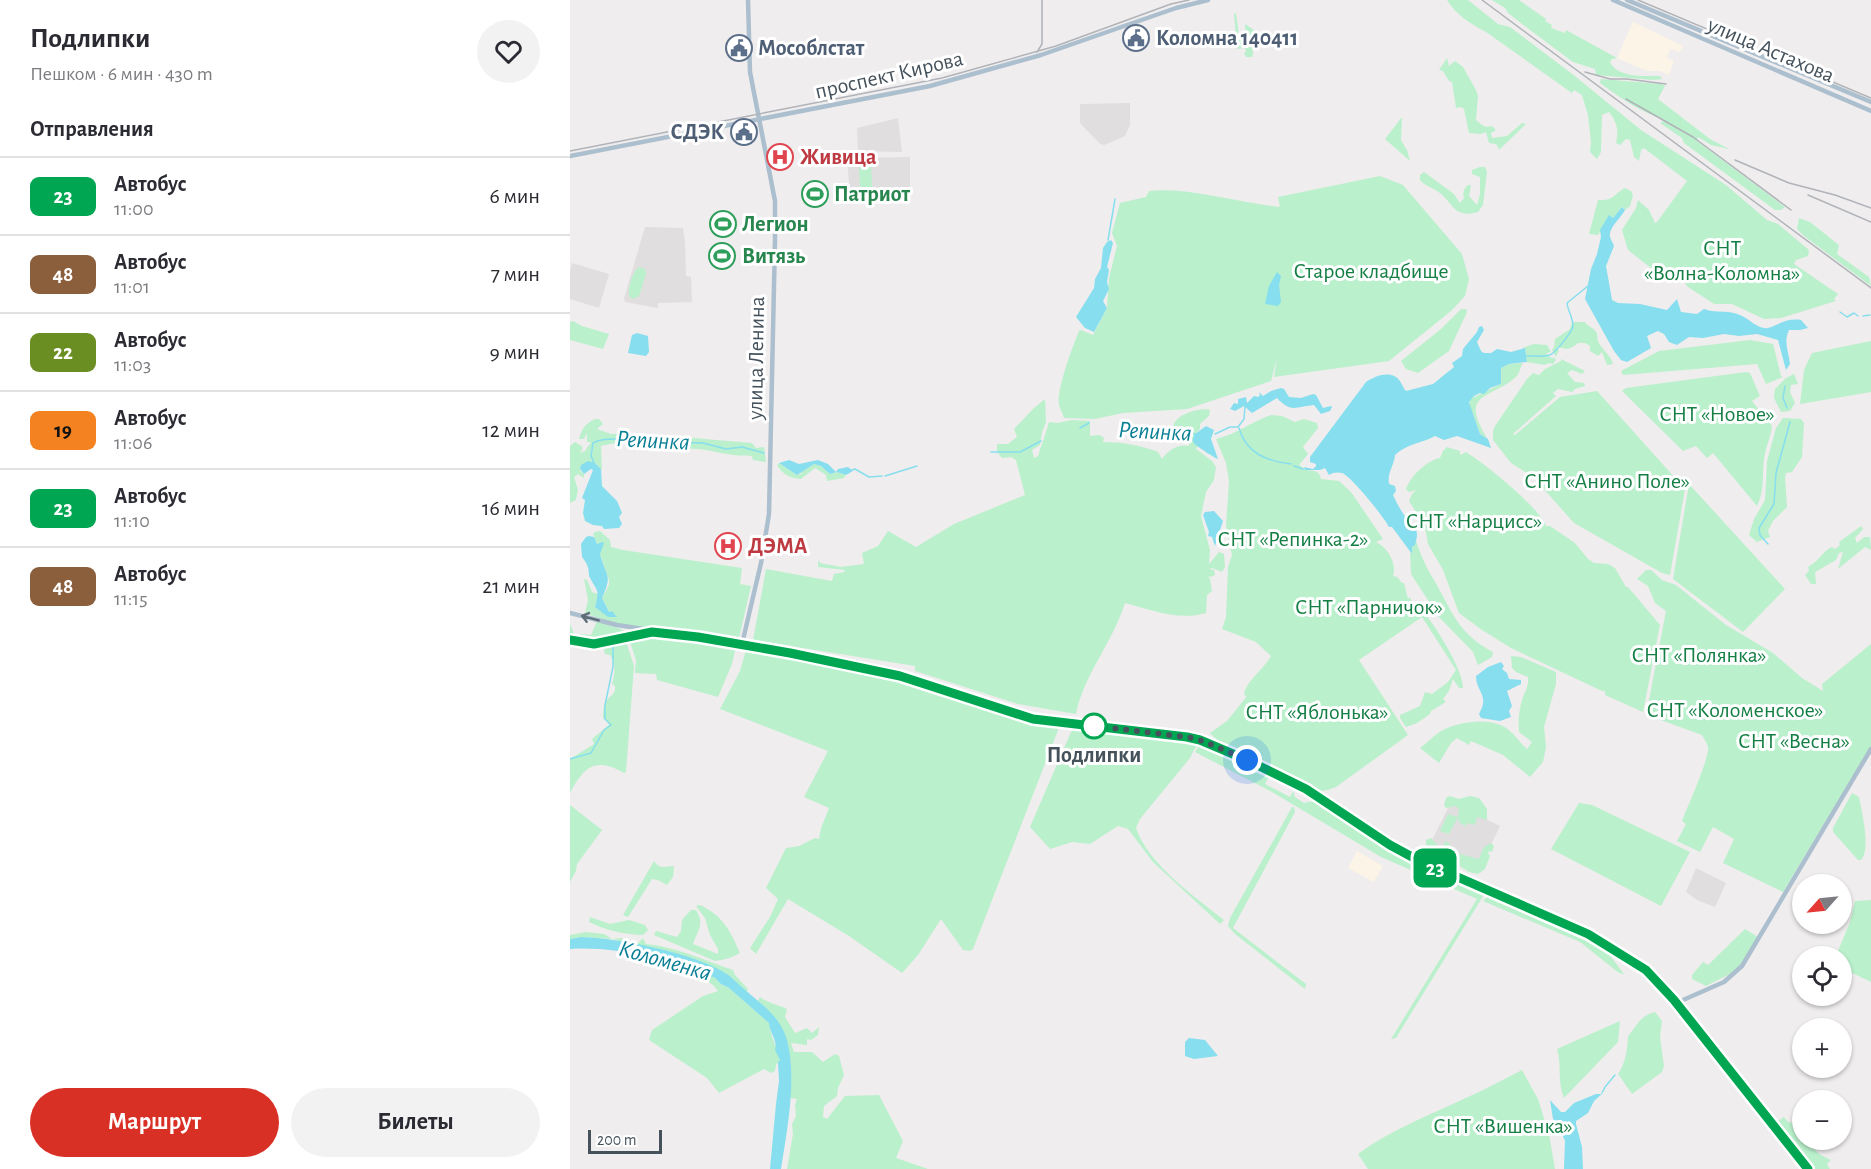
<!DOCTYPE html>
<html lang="ru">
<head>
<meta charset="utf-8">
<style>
  :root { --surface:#fff; --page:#f2f2f3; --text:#2b2b33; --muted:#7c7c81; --line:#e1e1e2; --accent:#d93025 }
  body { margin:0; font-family:"Alegreya Sans",sans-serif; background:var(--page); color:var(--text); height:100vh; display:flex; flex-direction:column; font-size:22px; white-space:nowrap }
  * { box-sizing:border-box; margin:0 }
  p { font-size:20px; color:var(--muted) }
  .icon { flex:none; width:33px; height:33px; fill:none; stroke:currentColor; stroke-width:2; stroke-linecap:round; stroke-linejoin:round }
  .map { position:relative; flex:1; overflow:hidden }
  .sheet { display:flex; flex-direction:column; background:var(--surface); width:570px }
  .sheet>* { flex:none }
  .badge { padding:0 12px; border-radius:9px; font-size:21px; line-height:39px }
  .needle { width:39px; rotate:243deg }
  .buttons { position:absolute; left:1222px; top:874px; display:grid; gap:12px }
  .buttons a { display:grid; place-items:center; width:60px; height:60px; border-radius:50%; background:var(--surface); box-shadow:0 2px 4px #0004; font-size:30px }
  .scale { position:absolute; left:18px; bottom:15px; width:74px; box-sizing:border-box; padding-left:6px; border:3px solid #45525c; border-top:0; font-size:16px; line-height:21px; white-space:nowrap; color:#45525c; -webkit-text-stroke:4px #fff; paint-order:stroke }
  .you { position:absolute; width:30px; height:30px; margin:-15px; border:4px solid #fff; border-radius:50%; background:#1a73e8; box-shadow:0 0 0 9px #1a73e833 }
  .map>.badge { position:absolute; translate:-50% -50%; box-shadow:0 0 0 3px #fff }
  h2 { padding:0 30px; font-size:22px; line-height:54px }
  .round { display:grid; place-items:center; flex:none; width:63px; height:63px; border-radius:32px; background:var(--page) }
  .overview { display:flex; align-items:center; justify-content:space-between; height:102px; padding:0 30px }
  h1 { font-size:28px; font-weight:700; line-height:45px }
  .action { display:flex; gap:12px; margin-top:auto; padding:12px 30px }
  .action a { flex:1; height:69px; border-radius:36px; background:var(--accent); color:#fff; font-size:24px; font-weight:700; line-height:69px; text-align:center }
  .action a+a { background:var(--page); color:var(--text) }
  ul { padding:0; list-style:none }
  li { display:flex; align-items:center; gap:18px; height:78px; padding:0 30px; border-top:2px solid var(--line) }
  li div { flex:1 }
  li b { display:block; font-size:22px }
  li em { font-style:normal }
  li .badge { min-width:66px; font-weight:700; text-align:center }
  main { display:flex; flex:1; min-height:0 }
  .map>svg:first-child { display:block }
  .commercial { fill:#fcf4e6 }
  .education { fill:#e1dee0 }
  .green { fill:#baf0cc }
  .water { fill:#86deee }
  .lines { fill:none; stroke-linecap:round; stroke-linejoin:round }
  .stream { stroke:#86deee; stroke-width:1.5 }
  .major { stroke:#acbfce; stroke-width:4.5 }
  .tram { stroke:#b0b3b8; stroke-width:1.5 }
  .rail { stroke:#b0b3b8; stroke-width:1.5 }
  .oneway { stroke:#5f6d78 }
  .line-casing { stroke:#fff; stroke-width:14 }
  .line { stroke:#00a651; stroke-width:9 }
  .walk { stroke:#45525c; stroke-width:6; stroke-dasharray:0 10.8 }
  .stop-dot { fill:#fff; stroke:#00a651; stroke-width:3 }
  .labels { text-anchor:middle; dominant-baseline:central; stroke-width:6; stroke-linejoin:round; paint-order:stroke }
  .service-label { font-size:22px; font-weight:bold; fill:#4e5e75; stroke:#fff; text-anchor:start }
  .street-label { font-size:22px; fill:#45525c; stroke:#fff }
  .health-label { font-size:22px; font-weight:bold; fill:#be3a42; stroke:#fff; text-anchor:start }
  .leisure-label { font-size:22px; font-weight:bold; fill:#27864d; stroke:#fff; text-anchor:start }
  .park-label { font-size:22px; fill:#147f44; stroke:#fff }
  .stop-label { font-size:22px; font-weight:bold; fill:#45525c; stroke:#fff }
  .water-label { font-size:24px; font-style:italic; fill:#097f95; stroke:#fff }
</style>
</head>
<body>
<main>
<section class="sheet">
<div class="overview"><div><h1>Подлипки</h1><p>Пешком · 6 мин · 430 m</p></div><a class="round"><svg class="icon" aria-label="heart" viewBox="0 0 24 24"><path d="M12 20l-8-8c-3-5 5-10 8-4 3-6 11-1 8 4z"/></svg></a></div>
<h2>Отправления</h2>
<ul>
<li><span class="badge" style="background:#00a651;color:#fff">23</span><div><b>Автобус</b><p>11:00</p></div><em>6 мин</em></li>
<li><span class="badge" style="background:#8b5e3c;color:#fff">48</span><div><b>Автобус</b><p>11:01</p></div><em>7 мин</em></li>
<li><span class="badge" style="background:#6b8e23;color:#fff">22</span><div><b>Автобус</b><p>11:03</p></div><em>9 мин</em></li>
<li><span class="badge" style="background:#f58220;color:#111">19</span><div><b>Автобус</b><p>11:06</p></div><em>12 мин</em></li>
<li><span class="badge" style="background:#00a651;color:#fff">23</span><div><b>Автобус</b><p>11:10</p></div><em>16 мин</em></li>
<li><span class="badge" style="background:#8b5e3c;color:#fff">48</span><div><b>Автобус</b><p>11:15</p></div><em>21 мин</em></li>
</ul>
<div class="action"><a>Маршрут</a><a>Билеты</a></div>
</section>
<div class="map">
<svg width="1301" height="1169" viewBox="0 0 1301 1169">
  <rect width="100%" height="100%" fill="#f0edee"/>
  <!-- commercial -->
  <path class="commercial" d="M1063 22 1113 46 1110 52 1100 49 1097 58 1104 61 1099 75 1090 71H1077L1047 58Z
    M787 851 813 866 804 882 778 868Z"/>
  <!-- education -->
  <path class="education" d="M560 103V125L555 136 544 141 534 145 530 144 510 123V104Z
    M328 118 332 152 288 151 287 128Z
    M340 157V190L336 195 280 196 277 158Z
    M75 227 113 228 115 241 116 276 121 277 122 302 88 303V308L55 302 54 298Z
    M2 263 39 274 29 308 0 299V272Z
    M881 802 930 826 910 868 860 844Z
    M1126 868 1156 883 1145 907 1127 900 1116 892Z"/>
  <!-- green -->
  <path class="green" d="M877 0H898L928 24 940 27 1006 77 1071 130 1156 185 1197 220 1208 224 1239 250 1238 256 1226 260 1224 264 1268 294 1264 299 1266 301 1211 318 1194 319 1162 304H1144L1118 287 1110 277 1104 274 1086 272 1058 250 1052 230 1066 208 1068 200 1079 210 1085 223 1087 222 1117 181 1074 148 1071 150 1069 161 1064 157 1060 140 1056 139 1050 145 1046 143C1049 131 1047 122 1039 112L1032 115 1031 152 1027 159 1020 152 1021 142 1018 115 1012 95 1004 90 1002 93 916 32C901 24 886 15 877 0Z
    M922 0H949L976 19 975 21 982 25 981 28 995 33 996 30 1047 58 1042 59 1040 62C1047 78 1075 76 1090 76L1092 79 1083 80 1026 75 1025 69 1003 62 956 27 938 13 935 8Z
    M666 13 669 36 672 38 674 46 676 44 675 24 684 30 685 32 681 33 683 54 682 57H676L674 53 676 52 675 48 667 49 664 14Z
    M1205 46 1263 71 1261 77 1202 53Z
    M877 58 879 66 885 61 893 67 906 90 908 96 906 120C913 126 915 128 922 126L926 130 921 133 922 138 937 136 952 123 956 124 930 149H929L926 144 919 143 916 132 911 134 899 133 894 109 891 107 886 108 882 82 879 81 873 71 869 70Z
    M1031 79 1091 84 1095 86 1088 99 1140 139 1159 149 1141 145 1128 137 1127 141 1215 207 1211 210H1205L1114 143 1112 138 1090 123 1095 120C1071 112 1050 98 1030 83Z
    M832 117 831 140 837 150 840 161 815 139Z
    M298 159 301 164 302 188 299 192H293L290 189 289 163 291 160Z
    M910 167H915L917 172 913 205 908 212C882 219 884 202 867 191 861 187 855 186 850 180V175L854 172 884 194 890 203 894 198C892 192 894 189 898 185H901L899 196 907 205 910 194V177L902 174V170Z
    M810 176 833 185 892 254 899 279 895 296 881 311 819 361 704 377 707 358 701 381 617 409 553 413 525 419 494 418C493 414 490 409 489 405 486 391 503 345 509 331L511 330 523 335 537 308 539 278 547 246 542 233 550 203 576 197 579 191C618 187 669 203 710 207L708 197Z
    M1055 188 1061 191 1063 195 1060 206 1055 210 1052 207 1043 218 1037 220 1028 235 1019 234 1028 200C1045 201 1043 194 1055 188Z
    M1229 218 1240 222 1269 245 1267 254 1299 277 1301 286 1234 236 1227 229Z
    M69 267 75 269 76 274 69 296 63 299 59 296C58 288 62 272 69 267Z
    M891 309H896L897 312 879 351 848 373 836 369 831 361 871 329Z
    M3 321 12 326 39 334 33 349 0 340V322Z
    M1002 322H1015C1018 327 1023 327 1026 332 1028 334 1027 338 1028 341 1031 349 1041 355 1043 364L1037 365 1032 352 1028 356 1020 351V346L1015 343H1008C998 351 998 349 987 347L989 350 986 357 982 350 984 347 985 339 1000 329Z
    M1180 340 1203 344 1211 376 1213 377 1196 384 1187 364 1053 375 1051 371 1089 351Z
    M1301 341V392L1230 404 1234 370 1242 353Z
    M964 344 977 345 981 352 977 353V356L986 359 983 364 979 363 975 365 957 362 955 348H952Z
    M991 359 1015 371 1012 374 1002 370 997 373 1005 382 1014 383 1015 386 1005 389 1002 392 988 389 983 393 986 396 943 434 945 435 990 397 1027 391 1115 489 1100 575 1092 573 1004 523 963 477 941 463 923 440V431L925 426 957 379 963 373 969 375 975 369 991 361Z
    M953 363C950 367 950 372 947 376 921 400 888 391 917 438L910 434 903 413 899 409 900 399 931 384V368L939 364Z
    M1176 372 1180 373 1190 396 1182 401 1202 426C1201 436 1197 444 1195 454 1191 472 1196 488 1187 506L1143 453 1137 458 1126 446 1113 451 1052 391 1056 388Z
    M1224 374 1228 384 1221 385 1220 392 1225 403 1220 411 1211 412 1204 398 1205 389 1216 378Z
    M475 399 476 422 472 432 470 445 462 450 464 458 468 456C471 445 476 434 479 422L487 423 502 420 520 421V436L530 435 534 438 533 442C551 442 570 445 588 452L592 459C599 450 607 444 619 446V442L610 438 601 439C602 434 602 428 604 424 608 414 630 407 640 410L639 416 630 424V429L625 434 623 441 628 446 626 449 642 461 646 467 644 480 636 492 631 516 640 550 639 564 649 552 654 554 655 567 652 572 642 568 639 569 644 570 645 575 640 577 638 576 640 579 642 591 637 595 636 613C609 621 581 610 555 603 543 642 514 674 506 714L448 704 345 671V666L183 640 196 569 262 581 264 574 274 572 275 570 248 567V560L250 563 271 567 294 564 292 553 308 546 318 531 346 547 384 524 455 495 446 460 441 457 432 458 427 452V444H438L447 437 444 429 463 409Z
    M701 415 712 416 725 422 734 419 747 423 748 428 733 447 738 454 729 465C731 466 733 468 735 469 743 472 749 469 751 479L769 481 781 492 813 539 806 542C818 548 827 563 823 576L827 577 832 583H834L838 599 840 597C842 604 848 606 853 611 866 627 893 669 893 688H889L883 679 879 691 873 699 876 702 861 711 860 714 847 723 836 727 830 718V715L850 706 855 692 862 694 878 682 886 670 852 617 789 660 838 735 766 787 758 790 750 791 649 742 640 733 657 721 677 696 674 695C675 682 694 669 701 656L686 642 652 629 656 617 658 567 662 555 656 527 659 481 656 463 646 439C667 434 681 422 701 415Z
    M1213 418 1231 419 1234 423 1232 457 1222 472 1216 473 1215 478 1217 507 1203 521 1198 531 1200 537 1187 542 1179 535 1184 519 1195 500 1197 461 1206 428Z
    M25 419H29L33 424 27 429 41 434 54 433 55 436 45 438V443L31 446 32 470 25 463 11 465 10 471 14 474V478L8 474 4 477 8 490 6 500 0 503V446L5 442 13 447 10 453 15 451 21 442H17V433L14 439H9C12 428 15 424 25 419Z
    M87 435 182 443 186 448 194 447 196 462 183 460 182 456C176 455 170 456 163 455 145 453 136 448 117 449 106 450 97 441 86 441L81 436Z
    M877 447 890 451V455L896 452C914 463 970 508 976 526H980L1005 543 1018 559 1024 563 1038 564 1045 568 1056 587H1058L1090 625 1073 712 1035 695V691H1032L941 648 912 630 889 613 873 570 858 544 855 527 839 501 842 494 846 490 839 492 836 489C841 475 858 460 870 458L873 451Z
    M209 463 227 475 233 473H226L229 467H232L233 471 244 464 251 466 260 474 267 472 276 475 274 478 257 481 256 475 245 468 231 479C220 478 213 475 207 465Z
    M1119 484 1215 589 1173 632 1103 579Z
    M1291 526 1293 529 1285 538 1287 543 1294 537H1300L1301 550 1295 547 1268 569 1273 552 1269 553 1266 560 1245 572 1246 584H1241L1235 575 1239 571 1238 567C1248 562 1253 551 1262 547L1265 549 1270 545 1269 542Z
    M30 531 40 540 41 547 53 550 172 568 170 584 181 586 169 638 163 640 138 635 46 624 15 613 18 600 14 579 17 580 22 592 28 594 25 607 41 617 46 616 42 611 39 612 32 598 39 585V580L30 554 32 542 27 544 23 534 25 532Z
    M846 541C851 556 856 567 864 580 882 611 888 634 923 652L922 657 908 665 903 652 869 617 841 574 840 553 842 554V547Z
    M1076 570H1081L1092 580 1106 585 1156 625 1203 653 1232 678 1253 691 1252 684 1301 644V746L1213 892 1153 863 1164 839 1143 827 1130 852 1107 841 1116 824 1112 821C1117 808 1139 759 1138 748 1138 744 1134 739 1132 735L1077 715 1079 700 1096 611 1085 603 1078 586 1067 579Z
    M27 621 51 629 55 632 19 642 0 637V624L5 636 12 634 21 635Z
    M79 634 166 647 162 664 148 697 87 680 86 674 65 673 66 660 58 636Z
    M55 638 64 666 56 772 54 773C26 757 14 766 0 793V759L24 744 22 739 40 724 33 718C33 713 33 707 35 703 39 695 46 695 45 686L42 684C45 674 46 664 40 655L35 654 34 650 36 644Z
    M176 650 249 661 324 678 443 719 490 725 403 949 400 951 393 950 371 919 348 955 332 973 279 936 218 899 186 954 180 948 200 917 208 899 196 888 216 848 229 846 245 838 249 839 251 828 259 808 234 797 258 751 150 709 170 671Z
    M941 656 951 657 986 672V684L974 727 976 747 973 762 960 777 933 755 901 741 899 745 887 738 881 743 869 763 850 748C857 743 865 734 873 730 891 721 925 716 941 732 947 737 951 744 957 749L962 742 949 732C948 720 949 709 953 697 956 690 959 685 958 677L946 672 942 668Z
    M504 730 582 737 626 746 620 758 570 819 566 828C578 864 625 897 654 920L650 924 583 862 558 829 548 826 520 844 502 842 480 849 460 827 501 732Z
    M630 744H635L719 783 722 787 699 776 695 784 720 797 723 791 725 797 734 803 749 800 815 846 845 862 849 866 915 893 826 1038 821 1039 907 899 811 857 702 792 625 752Z
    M1282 793 1289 797C1292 813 1301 849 1291 860H1288L1263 832V828Z
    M880 796 889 799 900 796 909 798 917 809V820L907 817 905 825 898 823 895 826 889 822 888 817 879 834 870 831 878 814 888 817 889 809 886 806 876 808 874 805 876 798Z
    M1009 803 1022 805 1120 852 1091 906 981 849Z
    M0 805 32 830 7 864 6 871 0 882Z
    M722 807H724L725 812 663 928 736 984 735 989 665 934 658 926 660 918Z
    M861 838 870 848 873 847 875 841 880 844 878 849C882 852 904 858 909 859L914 847 921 843 924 846 922 852 919 851 918 853 920 856 915 869 908 874 899 872 856 845V840Z
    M84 861C90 870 95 866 104 866L103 877 97 885 88 880 82 879 58 917 53 915Z
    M919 895 991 926 993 930 1001 933 1004 931 1035 949 1054 974 1049 973 1010 942 913 901Z
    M1301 900V982L1272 968V957H1270L1268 951 1280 922 1285 901Z
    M130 905C153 916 160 930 170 953 161 958 154 960 145 961L84 935 86 931 107 937 111 931 112 920 121 910H126C135 925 128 929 123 944L148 954V949L140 935 135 918 126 906Z
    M20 917 40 924 59 920 75 925 78 930 73 935C56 935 35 930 19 922Z
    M1175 929 1188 937 1166 971 1136 986 1122 979V975L1133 962 1138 965Z
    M16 932 34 934 42 939 51 938 68 943 73 938 76 944C107 947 134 960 163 970L165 975 178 989 176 992 161 977 134 964 42 939 11 937 0 939V935Z
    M125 972 144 977 151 984 159 988 199 1023C200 1034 207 1048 210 1060L206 1065 205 1071 201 1073 194 1069 149 1093 137 1078 79 1040 82 1030 133 996 148 991C141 980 131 980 125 972Z
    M190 997C199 1004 208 1004 217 1009L215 1017 225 1033 237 1028 242 1033 249 1027 248 1035 241 1040 237 1039V1045L221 1043 224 1052H242L253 1062 265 1054 269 1056 274 1075 268 1088 267 1096 254 1106 253 1117 257 1119 275 1096 309 1095 333 1141 326 1158 358 1169H217L223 1134 222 1124 226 1116 225 1105 227 1099 220 1098C224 1059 220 1027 188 1001Z
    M1085 1012 1092 1021 1090 1037 1094 1066 1092 1072 1062 1094 1048 1074C1055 1065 1058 1047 1058 1036 1068 1025 1069 1016 1085 1012Z
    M1050 1021 1048 1042 994 1098C987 1082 992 1065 987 1049Z
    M952 1070 968 1099 979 1134 985 1169H798L788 1154C822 1129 860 1115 898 1097 916 1089 934 1079 952 1070Z
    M1214 1117 1218 1122 1224 1123 1228 1129 1225 1133 1228 1137H1233V1140H1237L1249 1154 1261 1160 1257 1164 1260 1169H1242L1205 1123Z"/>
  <!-- water -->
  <path class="water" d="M1052 207 1055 210C1051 218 1038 228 1040 237 1041 240 1043 243 1044 246L1036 266 1042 300 1048 303 1070 304 1097 310 1107 299 1111 312 1127 314 1134 309C1147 314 1160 309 1172 316 1179 319 1189 330 1198 328 1210 324 1217 318 1231 320L1238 328 1230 330H1219C1213 342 1219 352 1220 364L1216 370 1208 340 1187 334 1169 336 1154 334 1133 338 1119 337 1107 345 1099 342 1094 334 1088 331 1077 336 1081 348 1057 362 1051 360 1044 351 1015 299 1021 269 1027 254 1031 237 1030 230 1039 215 1043 218Z
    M541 240 543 243 537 267 539 270 537 282 539 289 533 301 537 308 524 332 515 328 506 317 524 288 525 279 531 268 533 248 537 242Z
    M707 272 711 276 709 285 711 302 708 306 695 304 699 286Z
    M912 326 914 330 907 342 911 351 914 353H921L927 349 941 352 955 348 957 362 939 364 931 368V384L920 388 914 394 910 393 904 396 899 402 910 434 918 439 921 448 887 436 874 440 865 436C852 443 836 444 825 455 824 466 817 473 819 484L825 486 826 491 823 495C826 501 830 510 835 516 845 528 850 528 845 545L842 547V554L822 527H819C814 517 781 476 772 473 768 472 763 472 759 475L755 468 750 470H735L734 467 743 469 746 466V464L740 462V457L796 382C806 375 824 369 831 383 833 386 834 389 836 391L863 384 884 367 882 363 892 356 893 349 907 332 909 327Z
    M67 333 78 336 79 352 76 356 58 353 62 335Z
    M711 388 714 389 719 397 731 398 743 394 746 395 753 408 761 406 762 407 760 411 751 414 744 405C725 407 721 413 707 398L682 413 674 406 665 411 660 409 664 403 668 404V399L676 397 677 403 684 396 688 397 690 395 689 392 693 396 701 391Z
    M636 426 644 430 641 439 648 459C645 458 626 446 625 444 621 441 623 438 625 434Z
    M219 460 229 464 248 460 258 464 266 472 268 469 278 467 283 471 276 475 267 472 260 474 251 466 244 464 227 475 209 463Z
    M18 461 25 463 31 469 32 486 47 501 52 513 49 517 52 524 49 528 34 529 32 526 23 525 15 521 13 513 15 500 12 498 23 470 21 469 14 474 10 469 11 465Z
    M644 511 653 521 645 546 642 537 638 536 639 532 633 515 635 512Z
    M19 536 24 537 27 544 32 542 34 543 30 554C36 577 43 574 32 598L39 612 42 611 47 617H38L25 607C30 588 27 592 19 576 19 568 17 563 12 557L11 544 16 537Z
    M931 662 934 666 932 669 937 673 939 679 951 680V684L937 691 942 706 939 711 941 717 930 721 911 718 909 714C920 695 906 692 906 676L918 667Z
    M11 937C48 938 132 954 161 977 167 983 174 989 181 995 196 1007 210 1019 216 1037 228 1074 217 1131 211 1169H200L206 1104 209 1081 208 1062 210 1060 205 1050C208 1040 199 1032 199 1023L159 988 151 984 144 977H139C93 960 49 946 0 949V939Z
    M619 1038 635 1040 648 1056 624 1059 615 1056V1042Z
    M1026 1094H1032L1024 1101 1018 1113 1006 1121V1124L1012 1147 1013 1169H994L995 1141 992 1134C994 1125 989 1125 983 1119L980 1100 991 1112H995L1004 1103Z"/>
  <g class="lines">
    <!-- stream -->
    <path class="stream" d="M538 240 545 199
      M1270 312 1277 317 1284 313 1288 316
      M1293 316 1300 315
      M957 356C964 356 973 357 980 355 985 353 1003 331 1003 326 1003 318 998 311 997 303L1018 286
      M1215 386 1213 398 1217 408
      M510 428 519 423
      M568 428C584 445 604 429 625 434
      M669 428C676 453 696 461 721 464
      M645 434 660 427H668L674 419 675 406
      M421 452H450L471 441
      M24 463 21 456 23 443C35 436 49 441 62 438L68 441 133 443 156 449 172 447 194 453
      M724 466 733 469
      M282 470 285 469 299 477 312 476
      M315 476 347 466
      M1198 544 1190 535 1189 528 1204 504 1206 473 1220 422
      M0 759 21 753 34 730 41 725 35 719V705L43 667V643
      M1032 1093 1035 1087 1045 1075"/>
    <!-- major -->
    <path class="major" d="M1043 0 1301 111
      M1057 0 1301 102
      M0 156 360 86 471 55 606 8 638 0
      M0 613 47 625 172 644 288 667 355 683 463 719 617 737 677 760 747 795 827 849 861 866 1018 934 1076 970 1108 1005 1238 1169
      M0 640 24 643 76 632
      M172 644 191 563 199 514 205 240V201L180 72 178 0
      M1108 1005 1113 1000 1154 982 1172 966 1301 749"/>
    <!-- tram -->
    <path class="tram" d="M1068 0 1301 98
      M467 52 472 44V0
      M0 151 372 78 486 46 601 4 619 0"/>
    <!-- rail -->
    <path class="rail" d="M912 0 1301 288
      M1015 72 1040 79H1057L1096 84
      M1056 99 1123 137 1221 210
      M1165 160 1219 183 1265 195 1301 208
      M1238 195 1301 222"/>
  </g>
  <!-- one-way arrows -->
  <defs><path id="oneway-shaft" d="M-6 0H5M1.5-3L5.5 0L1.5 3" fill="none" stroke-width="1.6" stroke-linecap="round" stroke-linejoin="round" transform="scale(1.5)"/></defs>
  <use class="oneway" href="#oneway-shaft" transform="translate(20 618) rotate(-165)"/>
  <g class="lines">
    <defs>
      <path id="line" d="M0 640 24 644 82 632 128 637 220 653 330 676 463 719 617 737 630 740 677 760 736 789 820 845 844 858 1018 934 1076 970 1104 1000 1238 1169"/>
    </defs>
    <!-- line casing -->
    <use href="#line" class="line-casing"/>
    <!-- line -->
    <use href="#line" class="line"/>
    <!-- walk -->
    <path class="walk" d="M524 726 617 737 630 740 677 760"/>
  </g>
  <!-- icons -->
  <defs>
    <symbol id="civic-ring" viewBox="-11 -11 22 22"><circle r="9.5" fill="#fff" stroke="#5c6f8a" stroke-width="1.5"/><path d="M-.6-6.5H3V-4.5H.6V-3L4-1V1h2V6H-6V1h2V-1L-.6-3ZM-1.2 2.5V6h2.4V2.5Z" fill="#5c6f8a"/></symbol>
    <symbol id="hospital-ring" viewBox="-11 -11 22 22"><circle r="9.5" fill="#fff" stroke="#e0444e" stroke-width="1.5"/><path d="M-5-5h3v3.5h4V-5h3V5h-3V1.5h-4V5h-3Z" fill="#e0444e"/></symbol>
    <symbol id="stadium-ring" viewBox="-11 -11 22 22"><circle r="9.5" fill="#fff" stroke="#2e9e5b" stroke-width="1.5"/><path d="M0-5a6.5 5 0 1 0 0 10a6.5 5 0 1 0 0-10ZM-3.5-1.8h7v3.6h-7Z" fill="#2e9e5b"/></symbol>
  </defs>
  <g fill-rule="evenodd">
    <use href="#civic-ring" x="551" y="23" width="30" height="30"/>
    <use href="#civic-ring" x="154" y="33" width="30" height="30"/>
    <use href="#civic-ring" x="159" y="117" width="30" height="30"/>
    <use href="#hospital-ring" x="195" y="142" width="30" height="30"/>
    <use href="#stadium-ring" x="230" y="179" width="30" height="30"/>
    <use href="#stadium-ring" x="138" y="209" width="30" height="30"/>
    <use href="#stadium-ring" x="137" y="241" width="30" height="30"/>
    <use href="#hospital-ring" x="143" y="531" width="30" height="30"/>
  </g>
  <!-- markers -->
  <circle class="stop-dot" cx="524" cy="726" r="12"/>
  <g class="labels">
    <!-- service labels -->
    <g class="service-label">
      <text x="586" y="38">Коломна 140411</text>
      <text x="188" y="48">Мособлстат</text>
      <text x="154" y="132" text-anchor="end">СДЭК</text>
    </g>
    <!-- street labels -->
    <g class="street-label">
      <text transform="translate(1201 50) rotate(23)">улица Астахова</text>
      <text transform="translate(319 75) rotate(-13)">проспект Кирова</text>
      <text transform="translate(186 358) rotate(-89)">улица Ленина</text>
    </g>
    <!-- health labels -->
    <g class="health-label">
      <text x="230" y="157">Живица</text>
      <text x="178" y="546">ДЭМА</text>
    </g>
    <!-- leisure labels -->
    <g class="leisure-label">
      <text x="264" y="194">Патриот</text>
      <text x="172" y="224">Легион</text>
      <text x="172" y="256">Витязь</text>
    </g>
    <!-- park labels -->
    <g class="park-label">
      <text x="1152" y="248">СНТ<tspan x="1152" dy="25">«Волна-Коломна»</tspan></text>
      <text x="801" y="271">Старое кладбище</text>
      <text x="1147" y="414">СНТ «Новое»</text>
      <text x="1037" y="481">СНТ «Анино Поле»</text>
      <text x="904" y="521">СНТ «Нарцисс»</text>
      <text x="723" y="539">СНТ «Репинка-2»</text>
      <text x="799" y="607">СНТ «Парничок»</text>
      <text x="1129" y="655">СНТ «Полянка»</text>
      <text x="1165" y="710">СНТ «Коломенское»</text>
      <text x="747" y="712">СНТ «Яблонька»</text>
      <text x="1224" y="741">СНТ «Весна»</text>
      <text x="933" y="1126">СНТ «Вишенка»</text>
    </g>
    <!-- stop labels -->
    <g class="stop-label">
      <text x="524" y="755">Подлипки</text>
    </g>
    <!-- water labels -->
    <g class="water-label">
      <text transform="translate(585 432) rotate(3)">Репинка</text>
      <text transform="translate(83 441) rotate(3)">Репинка</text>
      <text transform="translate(95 961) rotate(16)">Коломенка</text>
    </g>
  </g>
</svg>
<div class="buttons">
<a><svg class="needle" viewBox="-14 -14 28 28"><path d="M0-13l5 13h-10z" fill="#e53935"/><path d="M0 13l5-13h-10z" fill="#7c7c81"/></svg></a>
<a><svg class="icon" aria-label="locate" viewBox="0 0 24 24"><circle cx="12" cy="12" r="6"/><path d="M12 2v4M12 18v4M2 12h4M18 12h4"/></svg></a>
<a>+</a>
<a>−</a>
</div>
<div class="scale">200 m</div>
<div class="you" style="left:677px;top:760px"></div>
<b class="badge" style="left:865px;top:868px;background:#00a651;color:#fff">23</b>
</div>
</main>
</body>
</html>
